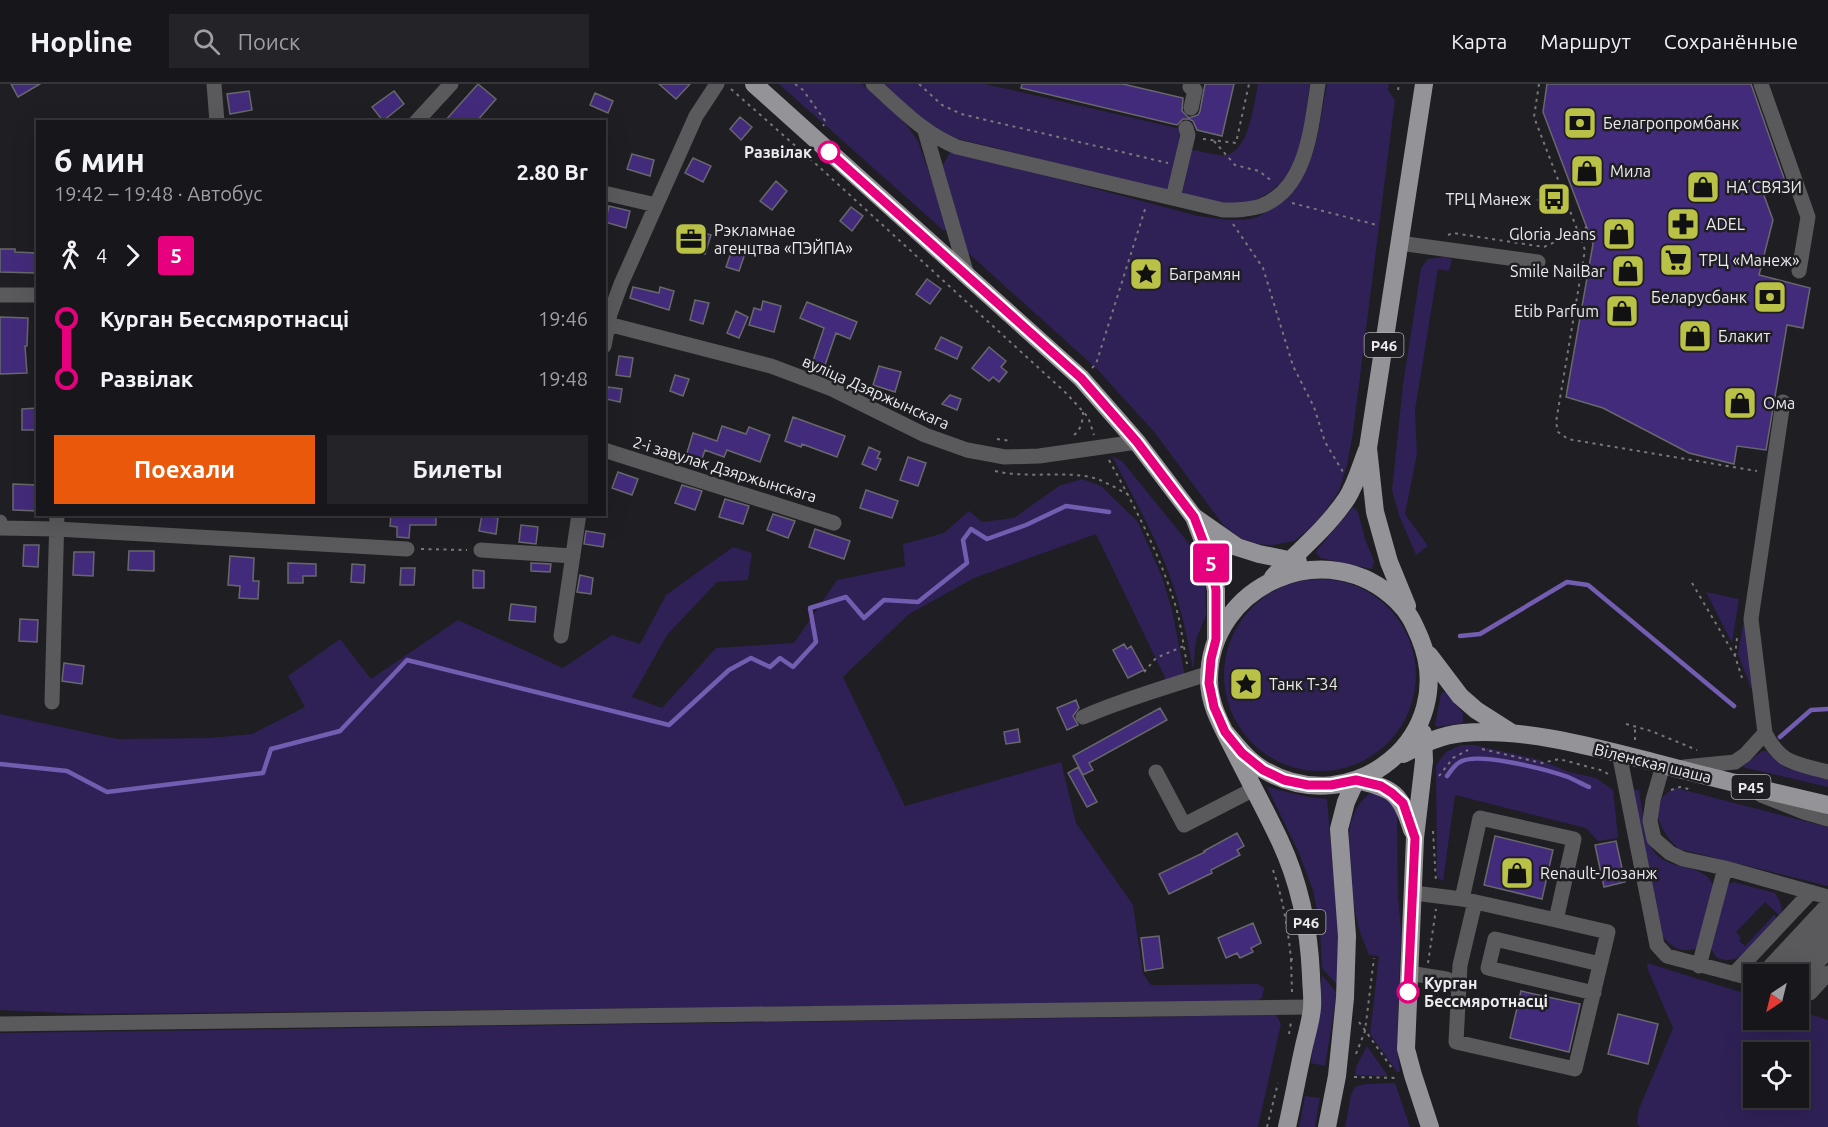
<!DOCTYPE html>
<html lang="ru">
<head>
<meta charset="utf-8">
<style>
  :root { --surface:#17161a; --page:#242327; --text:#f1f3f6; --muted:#9e9fa2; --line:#363539; --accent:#ea580c }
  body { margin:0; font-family:Ubuntu,sans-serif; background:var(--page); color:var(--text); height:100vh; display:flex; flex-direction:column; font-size:22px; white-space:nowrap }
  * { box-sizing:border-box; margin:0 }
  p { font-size:20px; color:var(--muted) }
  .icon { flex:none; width:33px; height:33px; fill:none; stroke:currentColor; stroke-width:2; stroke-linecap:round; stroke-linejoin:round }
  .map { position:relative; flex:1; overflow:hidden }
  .details { position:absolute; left:36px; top:36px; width:570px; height:396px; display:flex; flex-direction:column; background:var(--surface); border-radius:0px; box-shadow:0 6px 24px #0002,0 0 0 2px var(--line) }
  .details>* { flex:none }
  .badge { padding:0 12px; border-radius:4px; font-size:21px; line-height:39px }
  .needle { width:39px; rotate:215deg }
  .controls { position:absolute; left:1743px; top:880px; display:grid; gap:12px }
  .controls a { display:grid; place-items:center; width:66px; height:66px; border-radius:0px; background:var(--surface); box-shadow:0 6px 24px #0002,0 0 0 2px var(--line); font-size:30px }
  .map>.badge { position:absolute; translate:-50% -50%; box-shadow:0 0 0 3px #fff }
  .legs { display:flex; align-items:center; gap:9px; height:66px; padding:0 18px; font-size:20px }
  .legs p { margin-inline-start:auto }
  .overview { display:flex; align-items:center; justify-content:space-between; height:102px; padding:0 18px }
  h1 { font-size:33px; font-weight:700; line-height:45px }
  .button { display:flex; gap:12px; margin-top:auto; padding:12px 18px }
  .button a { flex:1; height:69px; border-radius:0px; background:var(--accent); color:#fff; font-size:24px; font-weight:700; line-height:69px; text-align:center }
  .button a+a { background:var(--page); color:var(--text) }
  ul { padding:0 18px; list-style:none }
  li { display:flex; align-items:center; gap:21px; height:60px; font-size:22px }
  li i { display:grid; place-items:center; width:9px; height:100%; margin:0 8px; background:currentColor }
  li i::after { content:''; width:15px; height:15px; margin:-8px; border:4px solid; border-radius:50%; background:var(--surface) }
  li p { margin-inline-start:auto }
  li:first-child i { background:linear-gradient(#0000 50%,currentColor 0) }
  li:last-child i { background:linear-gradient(currentColor 50%,#0000 0) }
  header { display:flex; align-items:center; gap:36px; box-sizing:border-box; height:84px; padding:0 30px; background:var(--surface); border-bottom:2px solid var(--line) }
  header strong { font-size:28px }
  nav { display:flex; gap:33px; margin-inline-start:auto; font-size:21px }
  .search { width:420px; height:54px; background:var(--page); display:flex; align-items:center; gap:15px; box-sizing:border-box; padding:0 21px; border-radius:0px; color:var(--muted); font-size:22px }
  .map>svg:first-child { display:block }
  .green { fill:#2f2155; fill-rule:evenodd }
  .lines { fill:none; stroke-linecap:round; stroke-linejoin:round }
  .stream { stroke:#725db1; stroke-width:4.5 }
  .building { fill:#432b7b; stroke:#68686c; stroke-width:1.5 }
  .path { stroke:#78787b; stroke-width:2; stroke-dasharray:3 4.5; stroke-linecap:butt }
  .minor { stroke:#5a595b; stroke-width:15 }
  .major { stroke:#949498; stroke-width:18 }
  .line-1-casing { stroke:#fff; stroke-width:14 }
  .line-1 { stroke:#e6007e; stroke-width:9 }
  .stop-1-dot { fill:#fff; stroke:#e6007e; stroke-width:3 }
  .labels { text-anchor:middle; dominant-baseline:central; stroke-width:5; stroke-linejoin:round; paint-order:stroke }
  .shield { fill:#1f1e22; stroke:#aeaeb2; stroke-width:1.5 }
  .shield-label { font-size:15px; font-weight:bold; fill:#ececef }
  .poi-label { font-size:16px; fill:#ececef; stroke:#1f1e22; text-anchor:start }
  .stop-label { font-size:16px; font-weight:bold; fill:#ececef; stroke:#1f1e22; text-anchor:end }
  .street-label { font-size:16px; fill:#ececef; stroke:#1f1e22 }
</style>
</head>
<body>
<header>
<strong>Hopline</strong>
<div class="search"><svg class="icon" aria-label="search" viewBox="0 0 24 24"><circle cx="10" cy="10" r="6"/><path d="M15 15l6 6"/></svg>Поиск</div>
<nav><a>Карта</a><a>Маршрут</a><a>Сохранённые</a></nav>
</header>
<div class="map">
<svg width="1828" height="1043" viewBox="0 0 1828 1043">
  <rect width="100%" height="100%" fill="#1f1e22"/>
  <!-- green -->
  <path class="green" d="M779 0H862L905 39 918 57 948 144 944 147Z
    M884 0H985L1181 45 1172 100 1169 104 1165 106 951 53 926 39Z
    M1258 0H1310C1306 23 1305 58 1295 78 1282 104 1257 122 1227 120 1212 120 1196 113 1182 110L1192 66C1202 67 1215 72 1226 71 1249 68 1254 19 1258 0Z
    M1327 0H1389L1388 6 1395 16 1353 348 1347 381 1339 407 1324 429 1307 447 1294 457 1273 461 1257 460 1242 455 1224 442 1155 349 1098 286 966 167 950 117 943 81 950 68H958L1198 132C1215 134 1232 138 1249 135 1258 134 1266 128 1274 123 1316 97 1318 45 1327 0Z
    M1445 173 1452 175 1449 187 1438 185 1415 326 1417 370 1405 430 1428 462 1416 471 1399 431 1392 406 1403 301 1421 184 1428 175Z
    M1112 372 1122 377 1186 456 1199 475 1205 497 1206 531 1196 556 1193 585C1187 553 1181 521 1169 490 1154 449 1132 411 1112 372Z
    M1082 395 1101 402 1138 438 1162 493 1172 526 1185 592 1168 600 1096 450 974 494 909 530 843 593 905 722 1061 678 1076 739 1133 821 1143 890 1151 901 1258 900 1264 904 1262 914 1255 918 91 930 0 926V630L117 655 209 654 252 650 305 623 288 592 340 555 371 595 458 536 563 584 612 551 640 560 666 511 733 463 752 469 748 496 717 498 667 551 632 613 662 624 716 564 794 559 837 496 905 482 903 460 944 449 969 427 982 438 1014 434 1059 402Z
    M1353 423 1358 428 1365 455 1374 477 1372 485 1321 474 1316 469 1317 466Z
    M1224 591a96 96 0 1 1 192 0a96 96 0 1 1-192 0Z
    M1706 508 1739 515 1732 559Z
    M1744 535 1754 612 1738 570Z
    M1443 608 1447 609 1463 629V639L1438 643 1435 641 1441 610Z
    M1461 661H1474L1540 676 1569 688 1596 694 1613 706 1618 754 1598 757 1586 744 1455 711 1443 797 1437 793 1436 681 1446 668Z
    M1762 667H1766L1786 684 1828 695V703L1742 683Z
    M1267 703 1308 713 1327 715 1339 857 1338 902 1322 884 1320 842 1313 806 1298 767Z
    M1676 704 1828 743V802L1679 765C1660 748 1643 718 1676 704Z
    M1634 706H1639C1642 722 1644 756 1655 769 1672 789 1709 777 1715 807L1699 863C1682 871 1670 863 1660 849Z
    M1372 708C1384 710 1392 718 1397 730L1398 814 1401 846 1397 963 1400 988H1397L1370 950 1379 872 1369 871C1365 860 1359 848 1357 836 1352 815 1346 763 1350 743 1352 730 1360 715 1372 708Z
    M1734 798 1775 809C1780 817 1783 823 1781 833L1765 818 1736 848 1741 854 1739 857 1745 862 1774 831 1779 836C1763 852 1742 886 1716 873L1711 865 1728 800Z
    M1647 879 1753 912 1754 936H1798L1799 927 1828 936V1043H1640L1637 1039 1639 1025 1673 944 1648 886ZM1754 969H1798V1014H1754Z
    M1322 891 1337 909 1325 982 1311 979Z
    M1276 931 1281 940 1258 1043H0V949Z
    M1367 962 1388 992 1355 991 1356 983Z
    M1395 999 1410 1043H1345L1351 1011 1355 1003 1365 1000Z
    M1305 1012 1320 1014 1315 1043H1299Z"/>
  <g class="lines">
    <!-- stream -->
    <path class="stream" d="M1460 552 1480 550 1567 498 1588 501 1734 622
      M1780 653 1811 626 1828 625
      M0 680 67 687 107 708 263 689 271 665 340 647 407 576 669 641 729 586 751 574 770 583 780 574 793 583 816 558 810 524 846 513 864 534 884 516 918 518 967 479 963 456 971 445 987 455 1026 441 1066 422 1109 428
      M1447 692C1451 687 1454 681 1460 678 1477 667 1548 686 1568 693 1575 696 1582 700 1589 703"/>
  </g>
  <!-- building -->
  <path class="building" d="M11 0H40L18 13Z
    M478 0 496 15 476 38H444Z
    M659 0H690L676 15Z
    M1022 0H1123L1183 14 1182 27 1189 34 1198 31 1200 27 1205 0H1234L1222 52 1197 46 1193 37 1189 35H1183L1177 41 1021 4Z
    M1547 0H1751L1785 97 1762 106 1773 136 1759 191 1810 204 1803 244 1787 241 1766 366 1737 362 1734 380 1689 369 1603 324 1566 313 1593 160 1543 28Z
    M249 7 252 26 230 30 227 10Z
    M394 7 404 20 383 37 372 23Z
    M595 9 613 17 608 29 590 21Z
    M740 33 752 43 741 56 730 45Z
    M632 70 654 76 650 92 627 85Z
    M693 74 711 82 703 98 685 89Z
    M776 97 787 107 772 126 760 117Z
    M609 122 630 127 626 144 605 138Z
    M851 123 863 132 852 147 840 137Z
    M698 147 711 151 705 170 693 167Z
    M734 160 747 164 739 187 726 183Z
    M0 165H15V168L37 169 36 189 0 188Z
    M927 195 941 205 930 220 916 210Z
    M633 203 659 209 660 203 674 207 669 226 630 214Z
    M695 216 709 219 703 240 690 236Z
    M763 217 781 222 774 248 749 241 754 224 761 226Z
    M807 218 857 238 850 255 836 249 824 284 812 280 824 244 800 234Z
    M736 227 748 233 739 254 727 249Z
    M0 233 28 234 27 262H25L27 289 0 290Z
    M941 253 962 263 957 275 935 265Z
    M989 263 1006 277 1001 283 1007 288 999 298 993 293 989 297 972 284Z
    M619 272 633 274 630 293 616 291Z
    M879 282 901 288 895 308 873 301Z
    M675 291 689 295 683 312 670 307Z
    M608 303 622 305 620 318 606 315Z
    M950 311 961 315 957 326 942 320Z
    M38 324V346H22V325Z
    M793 333 845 352 837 373 802 360 801 363 785 357Z
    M722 342 746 350 749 343 770 351 760 378 727 366 724 373 705 366 701 378 686 372 693 349 717 357Z
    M869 363 880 368 877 374 881 375 876 386 862 380Z
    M908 373 926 379 918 402 900 396Z
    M618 388 638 395 632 411 612 404Z
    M13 400 38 401V427L13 426Z
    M682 401 702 407 695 426 675 419Z
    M866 406 898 417 892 434 860 424Z
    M725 415 749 422 743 440 719 433Z
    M391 430H436V441H410L409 454 397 453V443L390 442Z
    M773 430 795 437 788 454 767 446Z
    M482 431 498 434 496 450 479 447Z
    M521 441 538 443 536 460 519 458Z
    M815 445 850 457 844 475 809 463Z
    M586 447 605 450 603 463 584 460Z
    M24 461H39L38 483 23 482Z
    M129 467H154V487L128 486Z
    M74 468H94L93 492 73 491Z
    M230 472 254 474 253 497H259L258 515 239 514 240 502 228 501Z
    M288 479 316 480V492H303V499H288Z
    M531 479 551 480 550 488 531 487Z
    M352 480 365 481 364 499 351 498Z
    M401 484H415L414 501H400Z
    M473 486 484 487V504H473Z
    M580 491 593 494 591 510 577 508Z
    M511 520 536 523 535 538 509 536Z
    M20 535 38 536 37 558 19 557Z
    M1124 560 1127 565 1131 562 1144 586 1128 594 1113 566Z
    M64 579 84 582 82 600 62 597Z
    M1076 616 1079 624 1073 632 1078 641 1067 646 1057 624Z
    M1160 624 1167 636 1089 679 1093 686 1083 691 1073 672Z
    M1018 645 1020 658 1006 660 1004 648Z
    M1078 683 1097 718 1087 723 1068 689Z
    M1237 749 1244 762 1237 766 1240 771 1211 786 1212 789 1169 810 1159 790 1205 768 1204 767Z
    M1495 752 1553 766 1542 815 1484 801Z
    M1616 757 1625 798 1604 803 1595 761Z
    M1253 839 1261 859 1251 864 1253 868 1240 874 1237 869 1226 874 1218 854Z
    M1159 852 1163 884 1145 887 1141 854Z
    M1521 907 1580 920 1569 968 1510 954Z
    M1618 930 1658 940 1648 980 1608 970Z"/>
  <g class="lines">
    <!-- path -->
    <path class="path" d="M795 0 803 6 826 38 823 42
      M919 0 942 21 961 30 1168 79
      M1539 0 1534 33 1585 166 1556 338 1558 348 1568 355 1757 387
      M731 5 817 81 1066 309 1088 333 1094 351
      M1398 6 1399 0
      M1203 55 1236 59 1249 0
      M1214 57 1235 81 1259 87 1273 98
      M1537 116 1554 115
      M1292 119 1377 141
      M1233 140 1263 184 1293 282 1314 323 1325 358 1343 388
      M1448 151 1453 149 1544 163 1587 143
      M1092 284 1096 280 1146 122
      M1074 351C1081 346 1083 336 1083 327
      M997 355 1012 357
      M1109 376C1135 423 1159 469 1175 520 1181 539 1183 560 1187 580
      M995 387C1025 394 1055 388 1085 392 1101 394 1115 404 1129 411
      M421 465 467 466
      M1692 499 1735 572 1742 594
      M1735 572 1737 554
      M1144 588 1156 574 1184 562
      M1626 640 1651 647 1697 666
      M1635 656V644
      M1482 665 1542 679 1559 675 1604 687 1609 691
      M1439 692 1453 674 1468 666
      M1671 706 1680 703 1692 706
      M1433 747 1436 798
      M1273 786C1283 815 1288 845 1291 875L1294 876
      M1291 875 1292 908
      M1428 879 1436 825
      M1359 938 1394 987
      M1289 950 1291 938
      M1356 970 1365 947 1374 874
      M1354 993 1397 994
      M1267 1043 1278 999"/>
    <!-- minor -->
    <path class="minor" d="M214 0 217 38
      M873 0C900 24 924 50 957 63L1223 126C1236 126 1249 126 1261 122 1308 104 1311 42 1318 0
      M1761 0 1808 133 1799 187
      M1190 3 1195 6 1191 24
      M416 38 451 0
      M925 47 967 191
      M604 109 656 121
      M1173 114 1188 51 1186 44
      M1399 159 1538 178
      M0 211H38
      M604 239 771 282 832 305 925 351 967 366 1005 373 1039 372 1137 358
      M604 262 610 230 621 200 696 32 717 0
      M1783 318 1751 535 1765 649C1781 681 1796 679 1828 688
      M604 366 834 439
      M0 438V444L57 445 407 465
      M481 466 573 472
      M561 552 579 430
      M52 618 57 430
      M1083 633C1124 615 1167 603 1210 589
      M1619 669 1657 861 1667 872 1754 895
      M1663 681 1653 716 1650 737 1654 755 1670 769 1683 775 1725 784 1828 813
      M1684 683 1735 678 1745 671 1765 649
      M1156 688 1184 741 1254 705
      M1761 711 1804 728 1828 735
      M1414 809 1462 815 1480 734 1574 755 1556 836 1462 815
      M1475 818 1460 881 1456 958 1575 985 1608 848 1556 836
      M1699 882 1725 784
      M1409 889 1446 895 1460 901
      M1734 890 1811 808
      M1762 891 1828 820
      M1779 891 1828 836
      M1793 891 1828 852
      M1798 900 1828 867
      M1594 909 1488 884 1495 855 1600 880
      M1810 909 1828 889
      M0 940 1312 923"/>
    <!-- major -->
    <path class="major" d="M754 0 1081 294 1137 358 1194 433 1210 475 1216 506V555
      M1194 433 1237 463 1259 470 1298 478
      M1273 493C1298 468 1327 444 1347 414 1356 400 1361 381 1367 366
      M1407 522 1389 478 1375 428 1368 364 1424 0
      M1429 571 1460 612 1476 626 1512 649
      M1225 648C1237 662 1248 677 1264 686 1353 738 1460 652 1420 554 1413 538 1410 530 1397 517 1329 449 1209 499 1209 596 1209 622 1224 646 1235 668 1250 698 1266 727 1280 757 1300 800 1309 844 1311 891 1311 901 1313 913 1312 924 1311 936 1307 949 1304 962 1298 989 1293 1016 1287 1043
      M1423 649 1424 677 1415 754 1406 965 1413 991 1430 1043
      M1403 670C1422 660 1441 651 1463 649 1524 643 1601 665 1660 680 1716 695 1772 708 1828 721
      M1356 696C1393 704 1401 709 1412 746
      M1327 1043 1337 992 1345 914 1347 852 1339 745 1346 718 1356 696"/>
  </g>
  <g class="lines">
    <defs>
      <path id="line-1" d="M829 68 1081 294 1137 358 1194 433 1210 475 1216 506V555L1211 575 1209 599 1214 623 1225 648 1242 669 1263 686 1284 696 1308 701H1331L1356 696 1381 702 1392 709 1403 719 1415 754 1408 908"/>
    </defs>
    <!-- line-1 casing -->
    <use href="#line-1" class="line-1-casing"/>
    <!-- line-1 -->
    <use href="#line-1" class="line-1"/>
  </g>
  <!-- icons -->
  <defs>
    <symbol id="bank-square" viewBox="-11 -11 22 22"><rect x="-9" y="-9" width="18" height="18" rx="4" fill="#b9c146" stroke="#1f1e22"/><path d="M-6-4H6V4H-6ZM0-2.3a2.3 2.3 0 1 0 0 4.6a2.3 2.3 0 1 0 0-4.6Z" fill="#111"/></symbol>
    <symbol id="shop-square" viewBox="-11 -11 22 22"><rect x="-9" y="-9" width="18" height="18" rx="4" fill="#b9c146" stroke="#1f1e22"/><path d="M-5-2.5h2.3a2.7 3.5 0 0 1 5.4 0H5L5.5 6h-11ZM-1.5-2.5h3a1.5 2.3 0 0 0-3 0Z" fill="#111"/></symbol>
    <symbol id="bus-square" viewBox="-11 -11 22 22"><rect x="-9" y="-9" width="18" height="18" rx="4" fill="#b9c146" stroke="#1f1e22"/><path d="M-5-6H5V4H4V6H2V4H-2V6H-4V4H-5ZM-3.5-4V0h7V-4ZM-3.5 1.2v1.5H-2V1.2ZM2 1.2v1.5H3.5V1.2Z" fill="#111"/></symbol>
    <symbol id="pharmacy-square" viewBox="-11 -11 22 22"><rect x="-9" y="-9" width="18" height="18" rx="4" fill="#b9c146" stroke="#1f1e22"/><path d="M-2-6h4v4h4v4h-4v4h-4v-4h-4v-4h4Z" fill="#111"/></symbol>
    <symbol id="office-square" viewBox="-11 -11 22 22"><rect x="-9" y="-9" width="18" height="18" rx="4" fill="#b9c146" stroke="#1f1e22"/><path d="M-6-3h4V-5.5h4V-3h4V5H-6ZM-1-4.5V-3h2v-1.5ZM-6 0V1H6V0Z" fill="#111"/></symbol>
    <symbol id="supermarket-square" viewBox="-11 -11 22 22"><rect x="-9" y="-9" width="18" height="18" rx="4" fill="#b9c146" stroke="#1f1e22"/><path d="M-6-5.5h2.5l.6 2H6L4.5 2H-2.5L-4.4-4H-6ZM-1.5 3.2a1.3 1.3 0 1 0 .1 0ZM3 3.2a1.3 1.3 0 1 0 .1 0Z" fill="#111"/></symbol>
    <symbol id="sight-square" viewBox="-11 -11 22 22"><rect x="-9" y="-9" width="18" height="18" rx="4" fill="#b9c146" stroke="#1f1e22"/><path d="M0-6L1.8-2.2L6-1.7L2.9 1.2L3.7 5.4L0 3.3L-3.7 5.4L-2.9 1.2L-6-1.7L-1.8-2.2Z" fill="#111"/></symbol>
  </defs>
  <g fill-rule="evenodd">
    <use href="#bank-square" x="1561" y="20" width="38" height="38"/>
    <use href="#shop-square" x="1568" y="68" width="38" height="38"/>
    <use href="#shop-square" x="1684" y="84" width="38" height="38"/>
    <use href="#bus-square" x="1535" y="96" width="38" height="38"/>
    <use href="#pharmacy-square" x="1664" y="121" width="38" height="38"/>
    <use href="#shop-square" x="1600" y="131" width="38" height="38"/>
    <use href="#office-square" x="672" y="136" width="38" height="38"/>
    <use href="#supermarket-square" x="1657" y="157" width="38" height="38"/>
    <use href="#shop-square" x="1609" y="168" width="38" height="38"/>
    <use href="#sight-square" x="1127" y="171" width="38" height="38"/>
    <use href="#bank-square" x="1751" y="194" width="38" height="38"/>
    <use href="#shop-square" x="1603" y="208" width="38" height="38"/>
    <use href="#shop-square" x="1676" y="233" width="38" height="38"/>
    <use href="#shop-square" x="1721" y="300" width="38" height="38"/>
    <use href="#sight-square" x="1227" y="581" width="38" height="38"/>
    <use href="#shop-square" x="1498" y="770" width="38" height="38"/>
  </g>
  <!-- markers -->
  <g class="stop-1-dot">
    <circle cx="829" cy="68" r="10"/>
    <circle cx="1408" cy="908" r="10"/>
  </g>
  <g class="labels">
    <!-- shield labels -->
    <g class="shield">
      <rect x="1364.5" y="249" width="39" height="24" rx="4.5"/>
      <rect x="1731.5" y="691" width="39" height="24" rx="4.5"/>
      <rect x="1286.5" y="826" width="39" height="24" rx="4.5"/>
    </g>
    <g class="shield-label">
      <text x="1384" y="261">Р46</text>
      <text x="1751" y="703">Р45</text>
      <text x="1306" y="838">Р46</text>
    </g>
    <!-- poi labels -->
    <g class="poi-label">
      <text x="1603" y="39">Белагропромбанк</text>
      <text x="1610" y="87">Мила</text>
      <text x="1726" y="103">НАʼСВЯЗИ</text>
      <text x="1531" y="115" text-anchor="end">ТРЦ Манеж</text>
      <text x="1706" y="140">ADEL</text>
      <text x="714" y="146">Рэкламнае<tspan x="714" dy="18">агенцтва «ПЭЙПА»</tspan></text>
      <text x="1596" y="150" text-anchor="end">Gloria Jeans</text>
      <text x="1699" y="176">ТРЦ «Манеж»</text>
      <text x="1605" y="187" text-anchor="end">Smile NailBar</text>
      <text x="1169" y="190">Баграмян</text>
      <text x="1747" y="213" text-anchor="end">Беларусбанк</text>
      <text x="1599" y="227" text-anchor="end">Etib Parfum</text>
      <text x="1718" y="252">Блакит</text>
      <text x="1763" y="319">Ома</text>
      <text x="1269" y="600">Танк Т-34</text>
      <text x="1540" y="789">Renault-Лозанж</text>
    </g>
    <!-- stop labels -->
    <g class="stop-label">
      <text x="812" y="68">Развілак</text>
      <text x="1424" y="899" text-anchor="start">Курган<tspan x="1424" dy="18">Бессмяротнасці</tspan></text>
    </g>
    <!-- street labels -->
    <g class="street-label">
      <text transform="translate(876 308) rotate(24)">вуліца Дзяржынскага</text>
      <text transform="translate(725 385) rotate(17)">2-і завулак Дзяржынскага</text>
      <text transform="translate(1653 679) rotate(14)">Віленская шаша</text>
    </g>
  </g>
</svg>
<div class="controls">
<a><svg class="needle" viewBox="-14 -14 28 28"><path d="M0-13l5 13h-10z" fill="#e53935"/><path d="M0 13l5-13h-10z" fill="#9e9fa2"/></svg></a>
<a><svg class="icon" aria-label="locate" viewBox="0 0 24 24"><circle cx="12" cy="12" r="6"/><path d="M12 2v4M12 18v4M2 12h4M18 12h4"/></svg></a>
</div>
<b class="badge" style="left:1211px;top:479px;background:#e6007e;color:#fff">5</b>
<section class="details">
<div class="overview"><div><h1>6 мин</h1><p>19:42 – 19:48 · Автобус</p></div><b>2.80 Br</b></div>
<div class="legs"><svg class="icon" aria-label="walk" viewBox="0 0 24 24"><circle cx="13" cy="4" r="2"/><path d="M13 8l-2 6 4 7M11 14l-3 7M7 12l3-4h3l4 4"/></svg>4<svg class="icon" aria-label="forward" viewBox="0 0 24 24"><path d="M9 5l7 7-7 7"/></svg><b class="badge" style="background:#e6007e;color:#fff">5</b></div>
<ul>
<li><i style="color:#e6007e"></i><b>Курган Бессмяротнасці</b><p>19:46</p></li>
<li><i style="color:#e6007e"></i><b>Развілак</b><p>19:48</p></li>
</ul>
<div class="button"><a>Поехали</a><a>Билеты</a></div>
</section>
</div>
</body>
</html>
